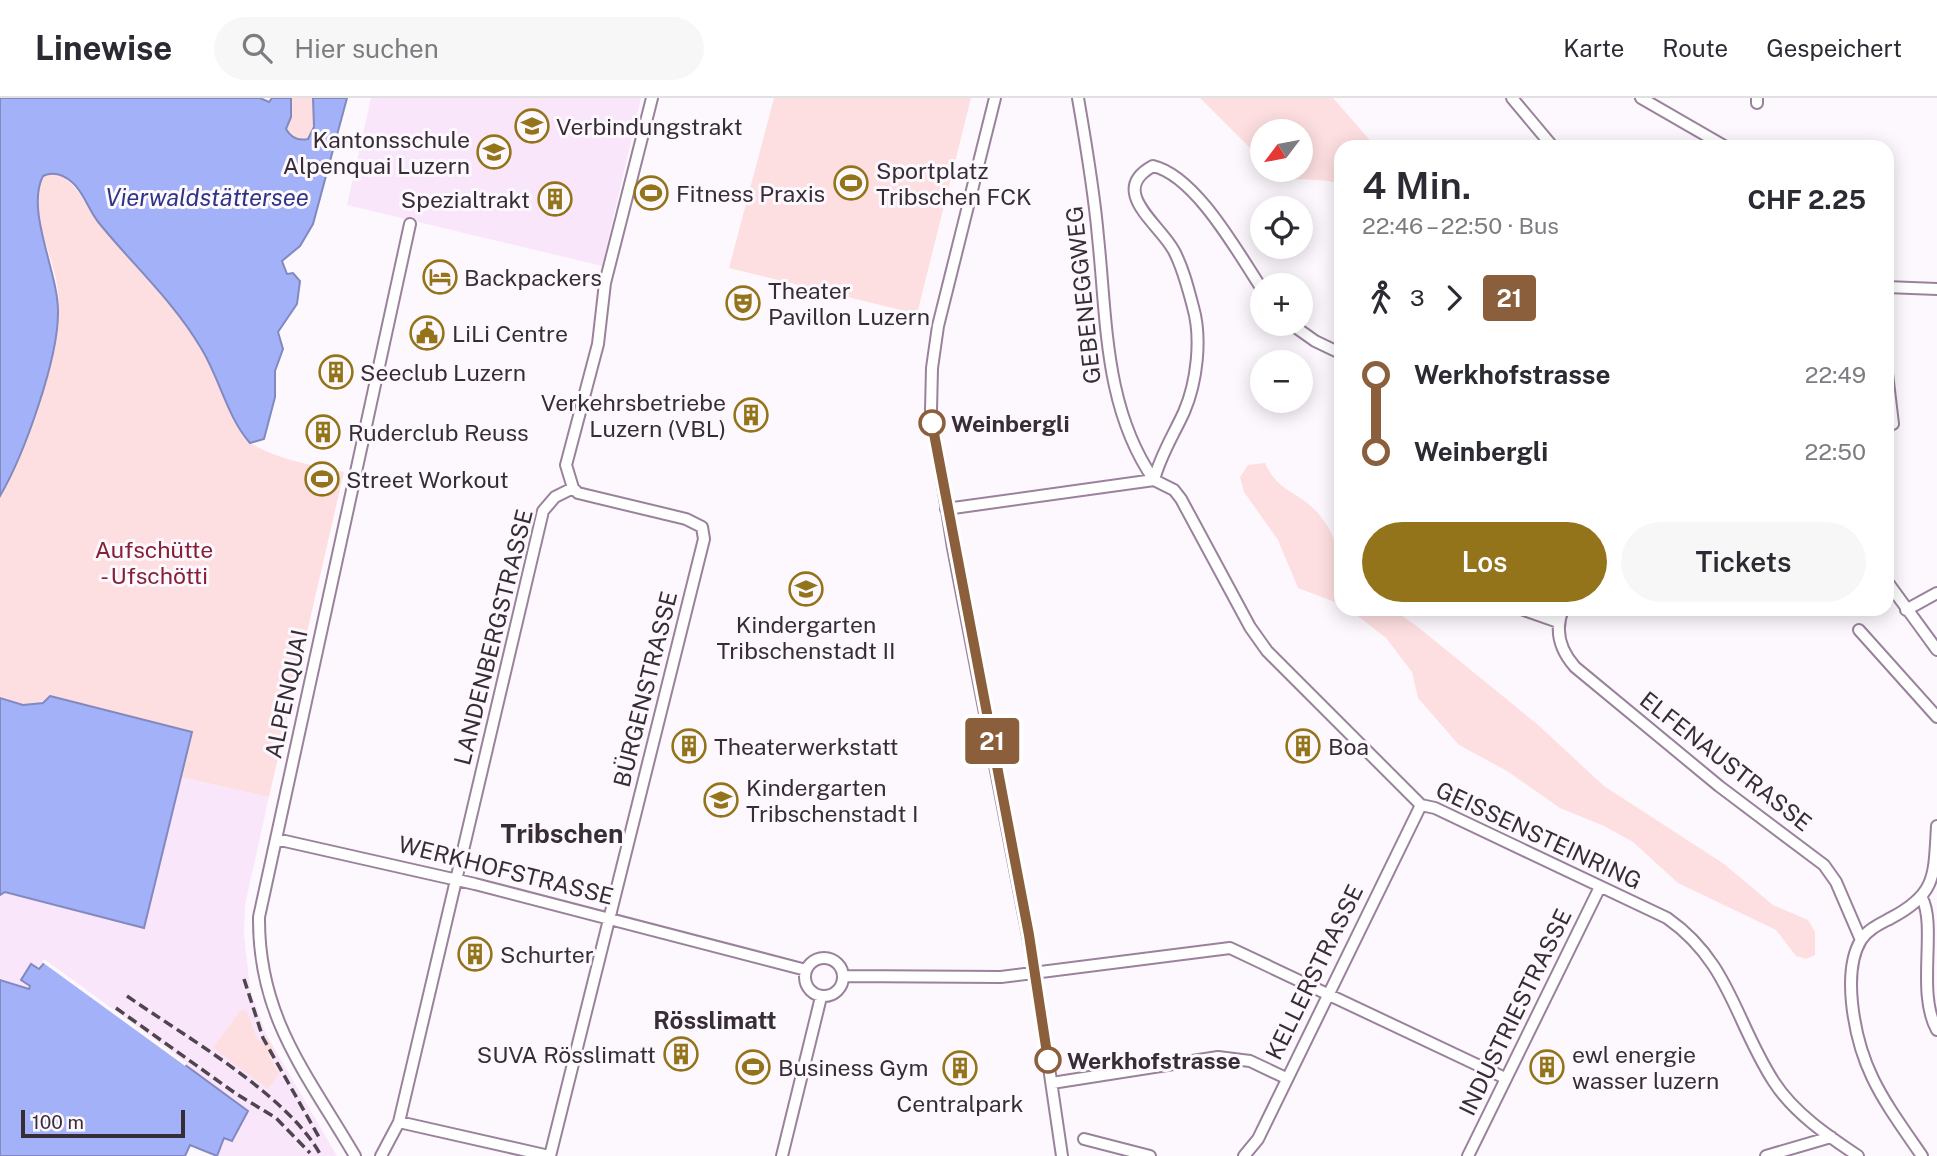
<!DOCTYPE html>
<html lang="de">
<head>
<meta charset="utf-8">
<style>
  :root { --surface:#fff; --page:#f7f7f7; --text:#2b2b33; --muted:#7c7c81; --line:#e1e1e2; --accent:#93741b }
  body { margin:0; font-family:"Public Sans",sans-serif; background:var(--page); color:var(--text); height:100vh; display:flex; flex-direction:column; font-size:26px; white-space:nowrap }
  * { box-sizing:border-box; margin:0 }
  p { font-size:23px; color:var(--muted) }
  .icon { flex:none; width:38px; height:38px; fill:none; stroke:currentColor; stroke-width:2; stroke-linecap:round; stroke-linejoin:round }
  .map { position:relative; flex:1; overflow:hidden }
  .details { position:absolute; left:1334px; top:42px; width:560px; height:476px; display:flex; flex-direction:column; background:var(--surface); border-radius:21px; box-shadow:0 4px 18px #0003 }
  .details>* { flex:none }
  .badge { padding:0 14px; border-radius:5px; font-size:24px; line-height:46px }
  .needle { width:46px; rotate:238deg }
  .fabs { position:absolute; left:1250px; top:21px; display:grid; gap:14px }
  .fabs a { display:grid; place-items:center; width:63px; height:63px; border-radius:50%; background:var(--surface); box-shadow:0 4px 18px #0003; font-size:35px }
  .scale { position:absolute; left:21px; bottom:18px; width:164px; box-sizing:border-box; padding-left:7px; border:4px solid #372d37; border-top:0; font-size:19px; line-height:24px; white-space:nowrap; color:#372d37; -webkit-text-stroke:5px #fdf8fd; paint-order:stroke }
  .map>.badge { position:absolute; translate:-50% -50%; box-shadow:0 0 0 4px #fff }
  .legs { display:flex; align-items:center; gap:10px; height:77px; padding:0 28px; font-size:23px }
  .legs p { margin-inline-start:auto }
  .head { display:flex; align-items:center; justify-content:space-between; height:119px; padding:0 28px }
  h1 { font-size:38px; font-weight:600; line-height:52px }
  .action { display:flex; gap:14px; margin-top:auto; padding:14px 28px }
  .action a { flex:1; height:80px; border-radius:42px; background:var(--accent); color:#fff; font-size:28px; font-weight:600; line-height:80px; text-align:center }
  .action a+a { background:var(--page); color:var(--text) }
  ul { padding:0 28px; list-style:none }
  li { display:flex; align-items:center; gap:24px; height:77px; font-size:26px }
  li i { display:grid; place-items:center; width:10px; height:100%; margin:0 9px; background:currentColor }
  li i::after { content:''; width:18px; height:18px; margin:-9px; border:5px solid; border-radius:50%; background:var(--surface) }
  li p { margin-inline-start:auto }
  li:first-child i { background:linear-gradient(#0000 50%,currentColor 0) }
  li:last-child i { background:linear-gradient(currentColor 50%,#0000 0) }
  header { display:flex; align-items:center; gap:42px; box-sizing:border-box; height:98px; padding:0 35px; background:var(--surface); border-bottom:2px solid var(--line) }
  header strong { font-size:33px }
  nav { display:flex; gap:38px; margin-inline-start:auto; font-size:24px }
  .search { width:490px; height:63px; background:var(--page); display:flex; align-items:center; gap:18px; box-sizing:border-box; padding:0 24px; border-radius:38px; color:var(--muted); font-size:26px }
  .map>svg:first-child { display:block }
  .built { fill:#f9e6fb }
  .green { fill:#fedfe1 }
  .water { fill:#a2b1f8; stroke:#8289be; stroke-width:2 }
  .pier { fill:#fdf8fd }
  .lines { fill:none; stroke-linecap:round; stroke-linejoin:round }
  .minor-casing { stroke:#9a829c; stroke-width:14 }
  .minor { stroke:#fff; stroke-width:10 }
  .rail { stroke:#4f454f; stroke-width:3.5; stroke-dasharray:10 5; stroke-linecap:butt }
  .line-1-casing { stroke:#fff; stroke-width:16 }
  .line-1 { stroke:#8b5e3c; stroke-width:10 }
  .stop-1-dot { fill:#fff; stroke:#8b5e3c; stroke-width:3.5 }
  .labels { text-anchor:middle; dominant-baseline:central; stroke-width:6; stroke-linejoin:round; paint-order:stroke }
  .poi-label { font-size:23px; fill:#372d37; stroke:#fdf8fd; text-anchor:start }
  .street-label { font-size:23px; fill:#372d37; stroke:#fdf8fd }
  .stop-label { font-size:23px; font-weight:bold; fill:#372d37; stroke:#fdf8fd; text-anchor:start }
  .park-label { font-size:23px; fill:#842136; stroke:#fdf8fd }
  .water-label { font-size:24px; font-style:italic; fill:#2e3586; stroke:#fdf8fd }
  .neighbourhood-label { font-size:24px; font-weight:bold; fill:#372d37; stroke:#fdf8fd }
  .quarter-label { font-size:26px; font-weight:bold; fill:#372d37; stroke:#fdf8fd }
</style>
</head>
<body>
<header>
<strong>Linewise</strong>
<div class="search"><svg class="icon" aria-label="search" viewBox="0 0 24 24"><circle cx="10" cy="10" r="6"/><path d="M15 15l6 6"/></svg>Hier suchen</div>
<nav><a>Karte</a><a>Route</a><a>Gespeichert</a></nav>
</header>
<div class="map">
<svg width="1937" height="1058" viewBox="0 0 1937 1058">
  <rect width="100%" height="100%" fill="#fdf8fd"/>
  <!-- built -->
  <path class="built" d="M371 0H641L602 168 347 107Z
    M180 679 269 699 245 807 244 836 250 891 266 936 337 1058H217L225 1039 232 1043 248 1012 44 864 21 882 30 888 29 891 0 882V797L4 794 144 830Z"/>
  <!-- green -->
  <path class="green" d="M291 0H313L314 29 308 41 295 40 286 31 291 19Z
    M774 0H971L917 216 729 170Z
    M1200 0H1333L1376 49H1340V86C1320 78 1289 87 1273 72H1300V33H1262V62Z
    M56 75C80 86 84 108 100 127 135 167 176 206 202 252 215 273 234 335 252 346 278 361 314 368 344 374L269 699 180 679 191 634 61 600 23 607 0 600V398L9 382C29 324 67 250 57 187 52 154 27 111 43 78Z
    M1265 365C1278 394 1297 393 1316 413 1343 443 1341 469 1340 506L1298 490 1278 442 1244 394 1240 379 1248 367Z
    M1349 511H1392L1418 529 1537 626 1604 688 1724 766 1773 807 1808 822 1815 834V857L1806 861 1796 858 1776 832 1678 785 1633 744 1604 728 1560 710 1507 673 1459 647 1418 600 1412 574 1386 540Z
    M246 911 258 943 267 939 275 954 269 958 279 975 268 991 213 950 240 913Z"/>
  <!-- water -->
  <path class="water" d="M0 0H260L269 4 272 0H291V19L286 31C291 40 298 43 308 41L314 29 313 0H347L313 126 300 148 282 163 287 176 293 175 300 183 297 206 278 234 283 251 275 273V299L264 341 250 345C227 319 220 281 201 250 174 204 133 167 99 125 89 113 84 95 73 85 64 77 54 73 43 78 25 113 59 175 58 215 58 262 24 357 0 398Z
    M50 598 192 634 144 830 5 794 0 797V600L23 607 43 605Z
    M45 864 248 1013 232 1043 224 1040 217 1058 190 1047 185 1058H0V882L29 891 30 888 21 882 31 866 39 871Z"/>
  <!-- pier -->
  <path class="pier" d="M44 861 187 965 185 968 42 864Z"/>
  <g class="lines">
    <defs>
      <path id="minor" d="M995 0 938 228 932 270 931 312 953 450 1035 874 1062 1058
        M1078 0C1086 46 1094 92 1098 139 1107 223 1104 310 1154 382
        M1512 0 1553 49
        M1641 0 1726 49
        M1757 5V0
        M1886 189 1937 191
        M1291 226 1315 243 1340 255
        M1886 267 1893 326
        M1154 382 1174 392 1181 401 1250 529 1267 553 1421 707 1435 710 1667 820C1730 864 1735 924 1774 984 1794 1015 1828 1038 1858 1058
        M1154 382C1160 358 1174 336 1184 314 1197 284 1202 240 1193 209 1188 190 1183 170 1174 153 1160 126 1107 93 1153 68 1196 78 1238 155 1262 191
        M946 411 1154 382
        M1886 482 1937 552
        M1521 511 1558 524
        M1563 511C1554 533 1560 552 1575 569L1719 688 1824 767 1836 784 1861 842
        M1906 512 1937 495
        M1859 532 1937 619
        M276 741 475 786 806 872
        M1922 800C1937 829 1916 895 1937 932
        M805 879a19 19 0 1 1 38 0a19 19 0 1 1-38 0Z
        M843 878 1001 879 1230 850 1505 980
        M1052 985 1218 959 1250 963 1286 980
        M399 1024 549 1058
        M1084 1041 1150 1058
        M355 1058C307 976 258 919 259 819L410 126
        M381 1058 399 1024 543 413 555 399 573 390 566 367 598 246 605 185 652 0
        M550 1058 704 441 702 429 686 421 578 395 573 390
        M782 1058 821 899
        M1244 1058 1258 1041 1421 707
        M1468 1058 1600 789
        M1766 1058 1831 1039
        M1922 1058C1885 1004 1859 972 1852 905 1850 885 1850 860 1861 842 1868 831 1880 826 1891 820 1937 796 1934 777 1937 728"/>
    </defs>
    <!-- minor casing -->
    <use href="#minor" class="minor-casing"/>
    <!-- minor -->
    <use href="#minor" class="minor"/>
    <!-- rail -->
    <path class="rail" d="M244 881 263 940 320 1041
      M127 898C184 938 290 998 321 1058
      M116 910 235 995 276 1020 310 1055"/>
  </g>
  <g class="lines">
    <defs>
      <path id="line-1" d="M932 325 1029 837 1048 962"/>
    </defs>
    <!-- line-1 casing -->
    <use href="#line-1" class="line-1-casing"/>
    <!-- line-1 -->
    <use href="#line-1" class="line-1"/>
  </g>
  <!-- icons -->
  <defs>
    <symbol id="university-ring" viewBox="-11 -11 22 22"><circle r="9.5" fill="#fdf8fd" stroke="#93741b" stroke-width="1.5"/><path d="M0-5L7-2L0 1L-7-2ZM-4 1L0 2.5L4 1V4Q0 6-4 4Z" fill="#93741b"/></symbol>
    <symbol id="school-ring" viewBox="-11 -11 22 22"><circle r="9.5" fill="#fdf8fd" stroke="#93741b" stroke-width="1.5"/><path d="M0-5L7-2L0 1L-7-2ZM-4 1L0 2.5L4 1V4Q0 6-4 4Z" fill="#93741b"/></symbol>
    <symbol id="stadium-ring" viewBox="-11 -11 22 22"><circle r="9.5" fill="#fdf8fd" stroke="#93741b" stroke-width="1.5"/><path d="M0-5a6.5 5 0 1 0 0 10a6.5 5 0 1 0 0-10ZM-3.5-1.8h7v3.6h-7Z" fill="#93741b"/></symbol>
    <symbol id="building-ring" viewBox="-11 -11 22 22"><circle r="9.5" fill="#fdf8fd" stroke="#93741b" stroke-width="1.5"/><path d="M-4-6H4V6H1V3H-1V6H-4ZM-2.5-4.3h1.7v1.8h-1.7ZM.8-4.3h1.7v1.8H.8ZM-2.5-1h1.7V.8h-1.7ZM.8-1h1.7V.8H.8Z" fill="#93741b"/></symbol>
    <symbol id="hotel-ring" viewBox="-11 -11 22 22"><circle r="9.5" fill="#fdf8fd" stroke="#93741b" stroke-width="1.5"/><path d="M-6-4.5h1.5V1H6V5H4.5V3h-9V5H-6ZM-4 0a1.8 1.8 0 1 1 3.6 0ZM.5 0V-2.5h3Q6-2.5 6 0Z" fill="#93741b"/></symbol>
    <symbol id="theatre-ring" viewBox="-11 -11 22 22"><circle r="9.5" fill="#fdf8fd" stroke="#93741b" stroke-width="1.5"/><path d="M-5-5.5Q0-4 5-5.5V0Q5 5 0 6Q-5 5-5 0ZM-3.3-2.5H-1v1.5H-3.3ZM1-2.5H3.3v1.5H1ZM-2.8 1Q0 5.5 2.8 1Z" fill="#93741b"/></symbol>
    <symbol id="civic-ring" viewBox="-11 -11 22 22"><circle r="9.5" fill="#fdf8fd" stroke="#93741b" stroke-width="1.5"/><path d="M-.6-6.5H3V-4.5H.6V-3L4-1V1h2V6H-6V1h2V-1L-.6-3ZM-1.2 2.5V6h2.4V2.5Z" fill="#93741b"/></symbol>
  </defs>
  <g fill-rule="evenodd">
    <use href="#university-ring" x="513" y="9" width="38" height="38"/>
    <use href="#school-ring" x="475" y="35" width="38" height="38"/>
    <use href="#stadium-ring" x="832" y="66" width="38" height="38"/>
    <use href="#stadium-ring" x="632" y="76" width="38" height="38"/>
    <use href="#building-ring" x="536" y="82" width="38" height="38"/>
    <use href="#hotel-ring" x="421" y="160" width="38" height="38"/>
    <use href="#theatre-ring" x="724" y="186" width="38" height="38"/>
    <use href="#civic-ring" x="408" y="216" width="38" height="38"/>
    <use href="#building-ring" x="317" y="255" width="38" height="38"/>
    <use href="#building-ring" x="732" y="298" width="38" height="38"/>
    <use href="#building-ring" x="304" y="315" width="38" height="38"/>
    <use href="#stadium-ring" x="303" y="362" width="38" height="38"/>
    <use href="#school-ring" x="787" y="472" width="38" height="38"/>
    <use href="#building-ring" x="670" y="629" width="38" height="38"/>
    <use href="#building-ring" x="1284" y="629" width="38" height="38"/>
    <use href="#school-ring" x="702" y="683" width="38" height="38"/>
    <use href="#building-ring" x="456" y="837" width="38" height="38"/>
    <use href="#building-ring" x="662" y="937" width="38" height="38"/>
    <use href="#stadium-ring" x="734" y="950" width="38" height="38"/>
    <use href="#building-ring" x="1528" y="950" width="38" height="38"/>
    <use href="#building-ring" x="941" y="951" width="38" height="38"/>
  </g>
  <!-- markers -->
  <g class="stop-1-dot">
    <circle cx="932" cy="325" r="12"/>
    <circle cx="1048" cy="962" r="12"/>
  </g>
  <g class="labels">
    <!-- poi labels -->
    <g class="poi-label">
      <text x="556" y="28">Verbindungstrakt</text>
      <text x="470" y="41" text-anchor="end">Kantonsschule<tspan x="470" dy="26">Alpenquai Luzern</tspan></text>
      <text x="876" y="72">Sportplatz<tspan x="876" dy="26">Tribschen FCK</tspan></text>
      <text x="676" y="95">Fitness Praxis</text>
      <text x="530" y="101" text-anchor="end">Spezialtrakt</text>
      <text x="464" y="179">Backpackers</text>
      <text x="768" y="192">Theater<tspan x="768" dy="26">Pavillon Luzern</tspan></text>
      <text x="452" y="235">LiLi Centre</text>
      <text x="360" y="274">Seeclub Luzern</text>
      <text x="726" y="304" text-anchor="end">Verkehrsbetriebe<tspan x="726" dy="26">Luzern (VBL)</tspan></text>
      <text x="348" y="334">Ruderclub Reuss</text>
      <text x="346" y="381">Street Workout</text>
      <text x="806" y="526" text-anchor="middle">Kindergarten<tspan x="806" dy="26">Tribschenstadt II</tspan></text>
      <text x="714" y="648">Theaterwerkstatt</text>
      <text x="1328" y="648">Boa</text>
      <text x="746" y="689">Kindergarten<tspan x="746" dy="26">Tribschenstadt I</tspan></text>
      <text x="500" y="856">Schurter</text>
      <text x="656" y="956" text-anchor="end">SUVA Rösslimatt</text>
      <text x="1572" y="956">ewl energie<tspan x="1572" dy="26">wasser luzern</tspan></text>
      <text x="778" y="969">Business Gym</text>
      <text x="960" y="1005" text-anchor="middle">Centralpark</text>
    </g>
    <!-- street labels -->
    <g class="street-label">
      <text transform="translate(1083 197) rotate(-96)">GEBENEGGWEG</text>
      <text transform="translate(493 539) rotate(-76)">LANDENBERGSTRASSE</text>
      <text transform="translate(645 591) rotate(-76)">BÜRGENSTRASSE</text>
      <text transform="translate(286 596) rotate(-78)">ALPENQUAI</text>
      <text transform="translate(1726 663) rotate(38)">ELFENAUSTRASSE</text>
      <text transform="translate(1539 737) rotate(25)">GEISSENSTEINRING</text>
      <text transform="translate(506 772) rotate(14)">WERKHOFSTRASSE</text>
      <text transform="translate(1314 874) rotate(-64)">KELLERSTRASSE</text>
      <text transform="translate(1515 914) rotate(-64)">INDUSTRIESTRASSE</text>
    </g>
    <!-- stop labels -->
    <g class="stop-label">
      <text x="951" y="325">Weinbergli</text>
      <text x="1067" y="962">Werkhofstrasse</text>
    </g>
    <!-- park labels -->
    <g class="park-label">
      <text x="154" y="451">Aufschütte<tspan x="154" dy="26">- Ufschötti</tspan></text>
    </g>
    <!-- water labels -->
    <g class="water-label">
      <text x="207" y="99">Vierwaldstättersee</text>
    </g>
    <!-- neighbourhood labels -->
    <g class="neighbourhood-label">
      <text x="715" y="922">Rösslimatt</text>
    </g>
    <!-- quarter labels -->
    <g class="quarter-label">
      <text x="562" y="735">Tribschen</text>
    </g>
  </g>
</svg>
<div class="fabs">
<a><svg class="needle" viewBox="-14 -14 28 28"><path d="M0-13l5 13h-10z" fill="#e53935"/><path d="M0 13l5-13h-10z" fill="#7c7c81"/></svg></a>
<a><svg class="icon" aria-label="locate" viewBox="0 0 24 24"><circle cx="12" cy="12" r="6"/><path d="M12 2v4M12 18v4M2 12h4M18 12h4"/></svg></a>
<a>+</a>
<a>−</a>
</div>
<div class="scale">100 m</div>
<b class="badge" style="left:992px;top:643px;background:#8b5e3c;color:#fff">21</b>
<section class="details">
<div class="head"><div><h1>4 Min.</h1><p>22:46 – 22:50 · Bus</p></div><b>CHF 2.25</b></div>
<div class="legs"><svg class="icon" aria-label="walk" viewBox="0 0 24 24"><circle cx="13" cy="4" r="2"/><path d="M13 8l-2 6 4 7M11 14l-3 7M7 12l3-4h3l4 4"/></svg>3<svg class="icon" aria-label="forward" viewBox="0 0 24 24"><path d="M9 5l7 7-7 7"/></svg><b class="badge" style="background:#8b5e3c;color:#fff">21</b></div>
<ul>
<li><i style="color:#8b5e3c"></i><b>Werkhofstrasse</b><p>22:49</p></li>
<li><i style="color:#8b5e3c"></i><b>Weinbergli</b><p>22:50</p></li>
</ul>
<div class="action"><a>Los</a><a>Tickets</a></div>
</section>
</div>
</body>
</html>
